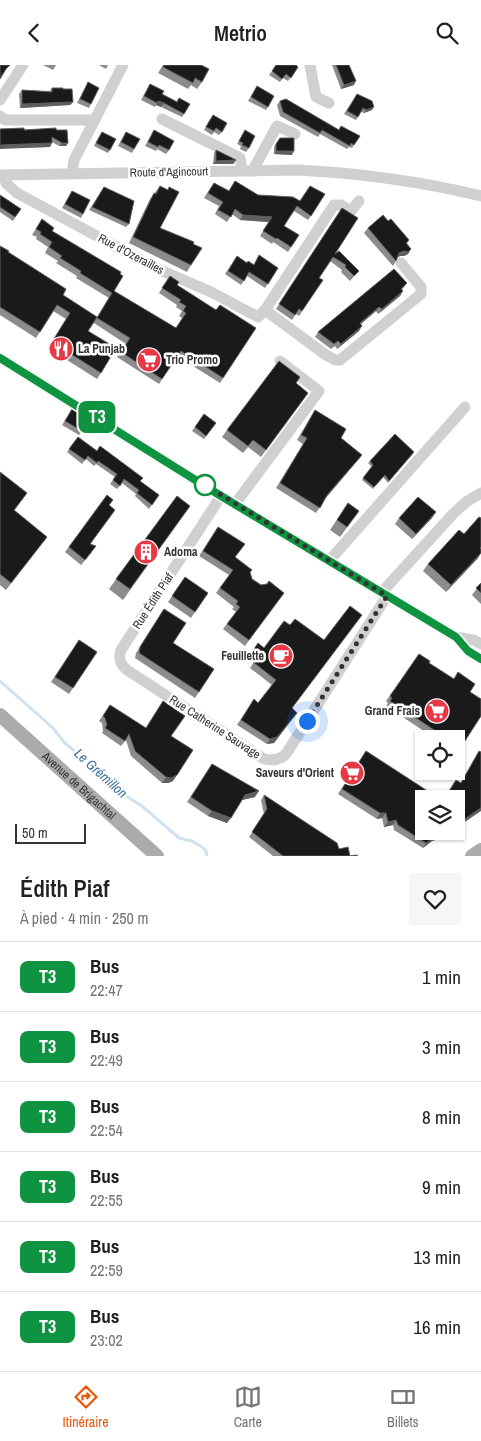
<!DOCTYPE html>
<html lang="fr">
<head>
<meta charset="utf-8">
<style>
  :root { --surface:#fff; --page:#f6f6f6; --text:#202124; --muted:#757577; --line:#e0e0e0; --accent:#ea580c }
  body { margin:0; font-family:"Archivo Narrow",sans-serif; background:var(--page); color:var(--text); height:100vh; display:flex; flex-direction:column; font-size:19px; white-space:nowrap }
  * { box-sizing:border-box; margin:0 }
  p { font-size:16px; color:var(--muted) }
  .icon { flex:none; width:28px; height:28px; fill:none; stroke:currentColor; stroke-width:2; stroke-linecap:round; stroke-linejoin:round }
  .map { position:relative; height:791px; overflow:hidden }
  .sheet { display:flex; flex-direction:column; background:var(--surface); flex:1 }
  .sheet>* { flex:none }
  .badge { padding:0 10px; border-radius:8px; font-size:18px; line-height:32px }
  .tools { position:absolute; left:415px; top:665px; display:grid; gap:10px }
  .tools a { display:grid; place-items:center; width:50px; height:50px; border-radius:0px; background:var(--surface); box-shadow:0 1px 4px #0004; font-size:25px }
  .scale { position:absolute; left:15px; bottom:12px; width:71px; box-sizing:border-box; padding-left:5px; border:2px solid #333; border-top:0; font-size:14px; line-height:18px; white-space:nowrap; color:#333; -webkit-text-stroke:4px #fff; paint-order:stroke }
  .you { position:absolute; width:25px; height:25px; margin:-12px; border:4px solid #fff; border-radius:50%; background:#1a73e8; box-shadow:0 0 0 8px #1a73e833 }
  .map>.badge { position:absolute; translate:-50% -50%; box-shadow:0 0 0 2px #fff }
  .round { display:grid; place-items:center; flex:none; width:52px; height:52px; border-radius:0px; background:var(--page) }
  .head { display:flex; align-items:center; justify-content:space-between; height:85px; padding:0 20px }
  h1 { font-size:24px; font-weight:600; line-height:38px }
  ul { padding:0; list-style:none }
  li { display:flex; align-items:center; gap:15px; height:70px; padding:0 20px; border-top:1px solid var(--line) }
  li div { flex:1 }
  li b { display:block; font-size:19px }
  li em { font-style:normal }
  li .badge { min-width:55px; font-weight:700; text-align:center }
  header { display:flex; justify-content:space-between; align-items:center; height:65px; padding:0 20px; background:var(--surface); font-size:22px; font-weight:600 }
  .tab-bar { display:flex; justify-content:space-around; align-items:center; height:70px; border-top:1px solid var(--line); background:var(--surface); font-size:14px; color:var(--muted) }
  .tab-bar a { display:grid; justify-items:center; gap:2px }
  .tab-bar .selected { color:var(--accent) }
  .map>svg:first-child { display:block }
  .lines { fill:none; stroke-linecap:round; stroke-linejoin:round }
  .stream { stroke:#cfe2ee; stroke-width:3 }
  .minor { stroke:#d0d0d0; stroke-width:11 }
  .major { stroke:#ababab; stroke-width:14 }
  .wall { fill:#8c8c8c }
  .shaded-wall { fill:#5f5f5f }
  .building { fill:#1a1a1a; stroke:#5f5f5f }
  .line-casing { stroke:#fff; stroke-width:11 }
  .line { stroke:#0e9340; stroke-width:8 }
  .walk { stroke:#333; stroke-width:5; stroke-dasharray:0 9 }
  .stop-dot { fill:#fff; stroke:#0e9340; stroke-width:2.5 }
  .labels { text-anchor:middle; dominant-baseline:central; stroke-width:5; stroke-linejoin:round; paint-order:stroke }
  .street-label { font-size:12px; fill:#333; stroke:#fff }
  .poi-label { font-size:12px; font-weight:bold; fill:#333; stroke:#fff; text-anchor:start }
  .water-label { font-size:14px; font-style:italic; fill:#3f7597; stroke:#fff }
</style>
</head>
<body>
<header><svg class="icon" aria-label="back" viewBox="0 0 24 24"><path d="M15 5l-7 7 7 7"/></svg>Metrio<svg class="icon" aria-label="search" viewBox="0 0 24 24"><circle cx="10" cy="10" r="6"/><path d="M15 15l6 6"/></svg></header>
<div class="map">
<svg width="481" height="791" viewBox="0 0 481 791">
  <rect width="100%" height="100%" fill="#fff"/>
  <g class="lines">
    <!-- stream -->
    <path class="stream" d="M0 616 53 663 64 677 129 733 142 741 179 773 192 776 202 782 206 786 207 791"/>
    <!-- minor -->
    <path class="minor" d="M310 0 316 32 329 38
      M0 35 23 0
      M0 51 5 55H95
      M162 54 240 93 242 106
      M255 106V101L277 61 295 69
      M72 108 74 95 123 0
      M0 110 297 105C360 108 419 116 481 131
      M4 110 6 118 17 128 158 204 211 227 258 252 265 245 334 140H341L351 146 359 136
      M265 245 326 290 335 295H340L421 229V222L401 198
      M0 293 221 431 456 572 468 586 481 594
      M221 431 121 585C118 593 120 599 127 605L264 694C273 696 280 695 286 689L387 531
      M235 439 319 326 280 296
      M329 496 465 342
      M382 527 453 449 466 437 481 428
      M456 572 474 575 481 579"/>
    <!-- major -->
    <g class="major">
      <path id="s1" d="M0 650 157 791"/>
      <path d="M472 791 481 785"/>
    </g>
  </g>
  <!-- wall -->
  <path class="wall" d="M43 0H56L53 5Z
    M99 0H108L106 4Z
    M163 0H201L202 17 197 24 191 20 188 24 158 8Z
    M332 0H349L354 20 341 24Z
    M298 2 288 16 283 13 280 17 269 10 272 6Z
    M88 17 91 39 89 43 77 38Z
    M150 19 162 29 177 37 179 33 184 49 182 52 161 42 156 40 155 42 141 35Z
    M257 21 268 42 266 45 248 36Z
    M52 23 63 24 73 37 70 40 20 43 19 29 22 25 50 26Z
    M357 29 372 45 364 48 361 47 356 55 344 49Z
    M280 36 338 65 360 71 352 83 349 82 347 84 320 69 318 72 280 51 277 40Z
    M210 54 222 67 219 70 214 67 212 70 204 65Z
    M0 64 56 65 68 78 66 81H59L52 77 50 82 0 83Z
    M154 65 169 85 166 89 157 84 156 86 145 81Z
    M245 65 249 83 246 87 240 84 241 81 237 79Z
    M102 67 110 85 108 88 94 81Z
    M126 67 134 84 132 88 118 81Z
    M280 73 292 90 274 89V82Z
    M216 85 236 95 233 99H213L214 88Z
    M235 116 258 130 300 136 325 129 308 155 294 146 284 161 299 170 288 187 273 177 272 179 260 171 269 157 240 155 232 149 227 157 215 149 219 141 204 133 211 122 214 118 229 126Z
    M160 121V163L193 179 191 200 187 207 129 178 150 134Z
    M104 122 129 159 126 162 89 145Z
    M72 126 83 149 81 153 62 143Z
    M0 130 21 144 13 156 0 147Z
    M342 143 335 189 339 186 355 210 350 216 341 207 342 205 330 196 319 213 323 215 299 251 296 249 292 255 276 244Z
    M42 154 52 166 114 226 176 263 182 253 179 251 182 246 176 242 177 240 159 228 170 211 177 220 216 245 256 263 220 318 177 291 159 319 117 292 126 279 94 258 88 266 101 308 97 314 48 283 66 254 53 246 36 273 0 250V181L63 230 97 252 109 233 76 213 77 211 56 198 58 196 45 188 48 182 36 174 37 172 32 170Z
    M388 156 409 175 407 179 411 184 408 189 404 191H400L398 192 396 196 393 201 364 168 368 163Z
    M237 191 247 198 253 199 278 203 265 223 247 211 241 220 225 209Z
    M407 218 402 225 403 226 400 231 378 249 376 246 361 259 359 266 337 284 335 281 331 284 315 272 318 267Z
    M308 328 261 392 248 382 243 388 222 372 227 365Z
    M72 344 90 355 79 370 62 360Z
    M315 345 341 373 362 390 325 434 316 448 276 423 303 379 297 375Z
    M204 349 216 358 204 374 192 366Z
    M78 372 159 430 149 444 135 431 136 429 122 418 117 424 110 419 115 412 96 399 94 401 86 394 82 399 67 387Z
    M414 387 388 418 383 412 373 424 362 415 372 402 368 398 370 396Z
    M0 407 27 428 14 446 47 472 6 525 0 520Z
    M107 430 109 441 91 479 92 487 81 500 65 487Z
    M177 431 190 441 123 535 109 524Z
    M348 438 359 446 340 472 330 465Z
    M399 453H432L412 474 395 459Z
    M218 462 235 492 250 507 252 514 261 520 284 528 245 581 223 564 236 547 232 544 234 542 216 528 229 510 199 491Z
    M478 493 446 527 423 506 428 499Z
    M185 512 208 528 191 553 168 537Z
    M481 518V539L472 530Z
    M164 544 173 578 214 604 195 633 135 593 136 588Z
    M79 575 97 587 69 629 51 617Z
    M258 578 292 643 293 653 274 678 267 679 237 660 254 634 258 638 272 620 250 603 256 594 250 590Z
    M419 589 429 598 470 627 481 651 457 687H456V674H436L386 641 388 638 386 636Z
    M110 640 146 663 171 671 173 716 168 718H162L131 691 126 675 121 681 102 668 103 666 102 658 99 656Z
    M366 686 441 773 432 776 423 783 394 765 393 760 384 762 382 753 377 754 338 729Z
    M212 699 255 732 242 735 227 758 208 751 187 737Z
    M264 730 350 791H358H273L249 772 264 749 261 735Z"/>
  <!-- shaded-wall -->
  <path class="shaded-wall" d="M356 16 354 20 341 24 344 20Z
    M158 36 164 38 161 42 156 40Z
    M73 37 70 40 20 43 22 39Z
    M374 42 372 45 364 48 366 45Z
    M52 78 50 82 0 84V81L1 80Z
    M62 78H68L66 81H59Z
    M276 86H294L292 90 274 89Z
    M236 95 233 99H213L216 96Z
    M243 150 272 152 269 157 240 155Z
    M411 184 408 189 404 191H400L396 193 399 188Z
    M403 226 400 231 378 249 382 244Z
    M379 242 376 246 356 263 360 258Z
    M362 261 359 266 337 284 341 279Z
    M362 390 358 395 323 436 327 430Z
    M436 447 432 453 412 474 416 469Z
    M481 488 478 493 446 527 451 520Z
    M297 648 274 678 267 679 270 674Z
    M177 710 173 716 168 718H162L166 712Z
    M259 726 255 732 242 735 245 730Z
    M481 743V746L456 763V760Z
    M212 746 231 753 227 758 208 751Z
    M380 748H386L382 753 377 754Z
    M396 755 393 760 384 762 388 757Z
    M447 766H451L441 773 432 776 423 783 426 778 436 771Z"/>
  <!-- building -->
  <path class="building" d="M0 0H10L6 4 0 14Z
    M164 0H201L209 4 202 17 195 13 193 18 163 2Z
    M276 0H296L298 2 291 13 286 9 282 14 272 6Z
    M336 0H349L356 16 344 20Z
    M88 17 99 23 91 39 80 34Z
    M150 19 164 26 162 29 177 37 179 33 190 39 184 49 164 38 158 36 157 38 144 31Z
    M257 21 274 31 268 42 251 32Z
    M52 23H63V24H72L73 37 22 39V25L52 27Z
    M357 29 372 36 374 42 366 45 363 43 358 52 347 46Z
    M286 34 339 65 341 61 360 71 354 80 351 78 350 81 322 65 320 68 283 47 280 36Z
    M213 50 227 58 222 67 216 63 214 66 206 62Z
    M24 63V65L56 63V65H67L68 78H62L52 72V78L1 80V82H0V64Z
    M154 65 174 76 169 85 159 80 158 82 148 77Z
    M245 65 255 71 249 83 242 80 243 78 239 76Z
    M102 67 116 74 110 85 96 78Z
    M126 67 140 74 134 84 121 77Z
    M280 73H294V86H276V79Z
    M216 85 236 95 216 96Z
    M235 116 258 130 293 132 300 136 310 121 325 129 311 151 297 141 289 153 284 161 299 170 291 182 277 173 276 174 263 166 272 152 243 150 235 144 231 152 218 145 223 137 208 128 214 118 229 126Z
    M160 121 168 125 169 122 179 127 160 163 194 177 193 179 202 183 191 200 133 172 154 128 156 129Z
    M104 122 134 136 129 159 92 142Z
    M72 126 90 135 83 149 65 139Z
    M0 130 21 144 15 152 0 142Z
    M342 143 358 153 335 189 339 186 359 206 354 211 345 202 346 200 333 192 319 213 323 215 302 246 299 244 295 250 279 239Z
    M383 150 388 156 391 154 409 175 406 178 411 184 408 187 404 186 399 188 396 196 368 163Z
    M42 154 54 163 52 166 121 207 120 209 123 211 114 226 176 263 186 248 183 246 186 241 179 237 181 235 162 223 170 211 179 217 177 220 216 245 220 240 256 263 223 313 181 286 162 314 121 287 130 273 97 253 112 228 80 208 81 206 60 193 62 191 49 182 52 177 40 169 41 167 36 164Z
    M0 181 9 186 8 187 66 224 63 230 97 252 88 266 116 283 101 308 52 277 70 248 57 240 40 267 0 242Z
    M259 190 278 203 268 219 249 207 244 216 228 206 237 191 247 198 248 196 254 200Z
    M394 204 407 218 401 224 403 226 382 244 379 242 360 258 362 261 341 279 338 276 334 279 318 267Z
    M279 296 300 312 296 318 308 328 266 385 253 375 248 381 227 365Z
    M72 344 90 355 82 366 65 356Z
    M315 345 346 364 341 373 362 390 327 430 320 443 280 418 307 373 301 370Z
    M204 349 216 358 206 371 195 362Z
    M395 369 414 387 389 416 385 410 374 422 363 413 373 400 370 396Z
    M78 372 97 386 100 381 143 413 140 416 159 430 152 440 137 428 139 425 124 414 120 421 113 415 117 409 98 396 97 398 88 391 85 395 69 384Z
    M0 407 27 428 14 445 47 472 11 518 0 509Z
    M107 430 113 435 109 440 115 445 90 479 96 481 85 495 69 482Z
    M177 431 190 441 130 524 116 514Z
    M418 432 436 447 416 469 399 453Z
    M348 438 359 446 347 462 337 455Z
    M479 452 481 453V482L480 483 481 484V488L451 520 428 499 459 465 464 469Z
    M218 462 245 479 235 492 252 505 250 507 252 514 261 520 267 519 269 516 284 528 249 575 227 559 240 542 236 539 238 536 220 523 233 505 203 486Z
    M185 512 208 528 195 547 172 531Z
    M481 518V528L476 523Z
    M350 541 362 550 292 643 297 648 277 672 270 674 241 655 254 634 258 638 276 615 253 597 260 589 254 584 258 578 264 583 284 556 290 560 295 554 324 575Z
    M164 544 186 558 173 578 214 604 199 627 139 588 140 582Z
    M79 575 97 587 73 623 55 612Z
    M419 589 430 596 429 598 454 614 458 607 475 619 470 627 481 634V651L461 682 456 679V674H448L390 636 392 633 390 631Z
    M163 636 185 651 171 671 193 685 177 710 171 713 166 712 135 686 129 669 125 676 105 663 107 660 105 653 103 651 110 640 146 663Z
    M366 686 440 734H424V766H447L444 768 436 771 426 778 398 760 396 755 388 757 386 748H380L342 724Z
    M479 686 481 687V743L456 760V734H444L456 715 461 718Z
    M212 699 259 726 245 730 231 753 212 746 191 732Z
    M264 730 337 778 339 784 348 782 350 791 356 790 358 791H283L252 767 267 744Z"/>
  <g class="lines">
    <defs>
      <path id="line" d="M0 293 221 431 456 572 468 586 481 594"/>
    </defs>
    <!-- line casing -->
    <use href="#line" class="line-casing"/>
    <!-- line -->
    <use href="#line" class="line"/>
    <!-- walk -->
    <path class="walk" d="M205 420 387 531 307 656"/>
  </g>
  <!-- icons -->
  <defs>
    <symbol id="restaurant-disc" viewBox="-11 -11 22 22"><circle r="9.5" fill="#e63946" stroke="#fff"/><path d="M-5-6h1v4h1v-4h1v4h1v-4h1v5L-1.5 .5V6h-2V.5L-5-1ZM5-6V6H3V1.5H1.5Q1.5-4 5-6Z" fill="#fff"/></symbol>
    <symbol id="supermarket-disc" viewBox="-11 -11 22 22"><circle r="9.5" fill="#e63946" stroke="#fff"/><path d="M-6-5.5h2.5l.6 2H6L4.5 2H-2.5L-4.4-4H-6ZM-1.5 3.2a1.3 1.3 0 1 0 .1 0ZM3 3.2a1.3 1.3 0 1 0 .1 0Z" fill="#fff"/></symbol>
    <symbol id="building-disc" viewBox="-11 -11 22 22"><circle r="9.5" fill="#e63946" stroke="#fff"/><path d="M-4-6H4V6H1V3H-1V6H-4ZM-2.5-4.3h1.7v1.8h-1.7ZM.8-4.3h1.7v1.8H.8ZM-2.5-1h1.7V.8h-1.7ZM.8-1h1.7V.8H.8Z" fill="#fff"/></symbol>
    <symbol id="cafe-disc" viewBox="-11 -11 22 22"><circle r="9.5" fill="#e63946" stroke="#fff"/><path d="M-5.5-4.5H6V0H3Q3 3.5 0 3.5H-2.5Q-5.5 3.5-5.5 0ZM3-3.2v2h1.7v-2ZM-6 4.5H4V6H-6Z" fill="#fff"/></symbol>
  </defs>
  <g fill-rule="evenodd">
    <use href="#restaurant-disc" x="47" y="270" width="28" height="28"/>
    <use href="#supermarket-disc" x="135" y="281" width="28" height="28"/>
    <use href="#building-disc" x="132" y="473" width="28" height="28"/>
    <use href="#cafe-disc" x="267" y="577" width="28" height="28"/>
    <use href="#supermarket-disc" x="423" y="632" width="28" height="28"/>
    <use href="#supermarket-disc" x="338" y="694" width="28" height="28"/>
  </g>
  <!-- markers -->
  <circle class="stop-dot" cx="205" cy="420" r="10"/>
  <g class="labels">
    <!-- street labels -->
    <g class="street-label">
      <text transform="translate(169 107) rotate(-1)">Route d'Agincourt</text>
      <text transform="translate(131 189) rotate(28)">Rue d'Ozerailles</text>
      <text transform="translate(153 536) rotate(-57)">Rue Édith Piaf</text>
      <text transform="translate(215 662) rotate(33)">Rue Catherine Sauvage</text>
      <text stroke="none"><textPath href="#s1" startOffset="106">Avenue de Brigachtal</textPath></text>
    </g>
    <!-- poi labels -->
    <g class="poi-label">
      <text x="78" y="284">La Punjab</text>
      <text x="166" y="295">Trio Promo</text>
      <text x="164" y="487">Adoma</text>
      <text x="264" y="591" text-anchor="end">Feuillette</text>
      <text x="420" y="646" text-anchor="end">Grand Frais</text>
      <text x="334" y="708" text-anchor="end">Saveurs d'Orient</text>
    </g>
    <!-- water labels -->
    <g class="water-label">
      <text transform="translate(101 708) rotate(42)">Le Grémillon</text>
    </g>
  </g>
</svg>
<div class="tools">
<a><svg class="icon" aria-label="locate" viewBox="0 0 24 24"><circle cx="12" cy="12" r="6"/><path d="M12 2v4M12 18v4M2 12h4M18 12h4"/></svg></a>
<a><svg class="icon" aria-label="layers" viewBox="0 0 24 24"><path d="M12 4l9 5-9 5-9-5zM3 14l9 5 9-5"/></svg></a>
</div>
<div class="scale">50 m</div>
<div class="you" style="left:307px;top:656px"></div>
<b class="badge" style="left:97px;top:352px;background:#0e9340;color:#fff">T3</b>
</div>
<section class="sheet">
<div class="head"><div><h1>Édith Piaf</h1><p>À pied · 4 min · 250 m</p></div><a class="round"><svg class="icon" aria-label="heart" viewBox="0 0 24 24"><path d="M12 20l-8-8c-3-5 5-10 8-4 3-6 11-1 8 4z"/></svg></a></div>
<ul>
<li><span class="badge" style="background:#0e9340;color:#fff">T3</span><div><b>Bus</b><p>22:47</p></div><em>1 min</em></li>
<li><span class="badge" style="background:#0e9340;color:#fff">T3</span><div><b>Bus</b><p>22:49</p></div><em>3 min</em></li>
<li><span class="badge" style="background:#0e9340;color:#fff">T3</span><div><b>Bus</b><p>22:54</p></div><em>8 min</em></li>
<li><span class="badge" style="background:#0e9340;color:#fff">T3</span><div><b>Bus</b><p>22:55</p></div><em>9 min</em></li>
<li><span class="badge" style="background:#0e9340;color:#fff">T3</span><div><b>Bus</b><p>22:59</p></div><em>13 min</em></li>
<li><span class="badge" style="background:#0e9340;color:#fff">T3</span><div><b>Bus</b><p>23:02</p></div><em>16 min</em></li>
</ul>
</section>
<nav class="tab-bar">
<a class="selected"><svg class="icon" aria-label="directions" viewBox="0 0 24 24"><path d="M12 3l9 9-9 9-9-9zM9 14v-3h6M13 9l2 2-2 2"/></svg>Itinéraire</a>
<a><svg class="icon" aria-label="map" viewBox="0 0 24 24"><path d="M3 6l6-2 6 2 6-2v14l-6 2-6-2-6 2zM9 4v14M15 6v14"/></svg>Carte</a>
<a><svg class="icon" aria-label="tickets" viewBox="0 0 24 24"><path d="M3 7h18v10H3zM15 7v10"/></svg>Billets</a>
</nav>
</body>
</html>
